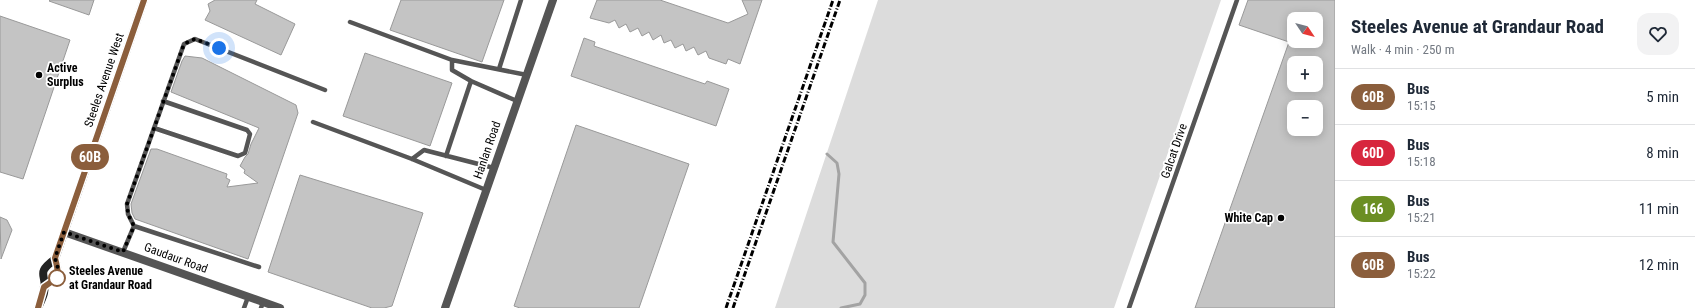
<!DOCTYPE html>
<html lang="en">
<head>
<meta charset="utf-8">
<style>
  :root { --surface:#fff; --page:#f2f2f3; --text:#1f2937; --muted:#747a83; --line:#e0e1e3 }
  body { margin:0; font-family:"Roboto Condensed",sans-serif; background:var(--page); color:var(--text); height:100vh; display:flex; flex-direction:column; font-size:15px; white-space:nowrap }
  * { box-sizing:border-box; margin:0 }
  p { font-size:13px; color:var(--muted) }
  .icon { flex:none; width:22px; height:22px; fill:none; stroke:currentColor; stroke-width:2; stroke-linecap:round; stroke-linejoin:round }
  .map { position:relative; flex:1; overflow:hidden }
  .panel { display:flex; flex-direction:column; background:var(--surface); width:360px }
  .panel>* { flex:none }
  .badge { padding:0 8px; border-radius:13px; font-size:14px; line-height:26px }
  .needle { width:26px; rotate:125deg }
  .controls { position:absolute; left:1287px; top:12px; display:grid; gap:8px }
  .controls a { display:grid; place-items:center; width:36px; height:36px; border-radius:8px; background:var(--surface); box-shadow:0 2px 10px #0003; font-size:20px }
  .you { position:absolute; width:20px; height:20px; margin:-10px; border:3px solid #fff; border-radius:50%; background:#1a73e8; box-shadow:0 0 0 6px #1a73e833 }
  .map>.badge { position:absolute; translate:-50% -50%; box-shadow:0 0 0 2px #fff }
  .round { display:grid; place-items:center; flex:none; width:42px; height:42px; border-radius:12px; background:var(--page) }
  .summary { display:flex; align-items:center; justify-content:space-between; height:68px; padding:0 16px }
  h1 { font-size:19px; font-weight:700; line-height:30px }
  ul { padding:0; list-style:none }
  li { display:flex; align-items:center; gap:12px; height:56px; padding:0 16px; border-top:1px solid var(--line) }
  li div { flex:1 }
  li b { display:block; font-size:15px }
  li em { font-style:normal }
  li .badge { min-width:44px; font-weight:700; text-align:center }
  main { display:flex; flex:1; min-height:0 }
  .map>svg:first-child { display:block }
  .green { fill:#dcdcdc }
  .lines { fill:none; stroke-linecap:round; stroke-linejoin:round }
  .stream { stroke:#a3a3a3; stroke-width:3 }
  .building { fill:#c4c4c4; stroke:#999; fill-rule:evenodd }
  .lane { stroke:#555; stroke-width:4.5 }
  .street { stroke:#555; stroke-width:8 }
  .secondary { stroke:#222; stroke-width:8 }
  .rail { stroke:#000; stroke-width:3; stroke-dasharray:6 2 1 2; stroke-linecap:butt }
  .line-casing { stroke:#fff; stroke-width:9 }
  .line { stroke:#8b5e3c; stroke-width:6 }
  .walk { stroke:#000; stroke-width:4; stroke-dasharray:0 7.2 }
  .poi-dot { fill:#000; stroke:#fff; stroke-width:1.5 }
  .stop-dot { fill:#fff; stroke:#8b5e3c; stroke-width:2 }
  .labels { text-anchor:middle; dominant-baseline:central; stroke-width:3.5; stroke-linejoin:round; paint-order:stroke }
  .poi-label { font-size:12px; font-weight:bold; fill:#000; stroke:#fff; text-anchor:start }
  .street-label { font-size:12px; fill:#000; stroke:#fff }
  .stop-label { font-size:12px; font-weight:bold; fill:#000; stroke:#fff; text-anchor:start }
</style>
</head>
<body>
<main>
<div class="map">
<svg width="1335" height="308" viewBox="0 0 1335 308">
  <rect width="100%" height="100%" fill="#fff"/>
  <!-- green -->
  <path class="green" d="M878 0H1221L1114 308H775Z"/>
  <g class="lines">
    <!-- stream -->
    <path class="stream" d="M827 154 837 163 839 174 833 242 865 283V295L860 304 841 308"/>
  </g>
  <!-- building -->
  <path class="building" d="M50 0H94L89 15 49 1Z
    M215 0H257L255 4 295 24 281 55 205 20 210 11 208 4Z
    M401 0H504L482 62 390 30Z
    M597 0H660L728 23 748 14 742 0H762L740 64 728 59 726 64 709 58 706 51 698 55 694 47 686 51 683 44 675 48 671 40 664 43 661 35 653 40 649 32 642 36 638 28 630 32 626 24 619 28 615 20 609 23 590 18Z
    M1248 0H1335V308H1195L1289 42 1239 25ZM1294 19H1316V41H1294ZM1294 63H1316V85H1294ZM1294 107H1316V129H1294Z
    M0 16 70 40 23 179 0 172Z
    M584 38 595 42 594 46 705 84 707 81 729 89 716 126 571 76Z
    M365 53 452 83 430 146 343 116Z
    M185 56 202 58 296 105 298 113 248 259 135 219 132 213 131 204 151 149H157L227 174 226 178 230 180 227 187 258 183 244 173 245 170 240 166 245 157 248 154 251 144 259 128 171 92 182 61Z
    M576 125 689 164 639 308H520L514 306Z
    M300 175 423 213 392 306 384 308H372L268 272Z
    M0 217 7 220 12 230 1 259Z"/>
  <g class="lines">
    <!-- lane -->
    <path class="lane" d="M350 22 452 60 527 75
      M452 60V70L471 81
      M499 69 521 0
      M313 122 412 159 486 190
      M154 128 238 156 245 153 250 134 247 130 163 101
      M446 156 471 81 517 101
      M412 159 424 150 494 168
      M134 226 259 267
      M123 252 134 226 128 214 127 204 184 44 195 39 325 90
      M244 308 248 297
      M261 308 263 302
      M1129 308 1237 0"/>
    <!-- street -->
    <path class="street" d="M64 232 280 308
      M445 308 553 0"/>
    <!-- secondary -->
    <path class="secondary" d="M44 287C59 277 60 276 55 259
      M38 308C40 303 43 298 44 293 48 273 34 275 55 259L144 0"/>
    <!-- rail -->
    <path class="rail" d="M726 308 833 0
      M733 308 840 0"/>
  </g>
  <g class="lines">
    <defs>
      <path id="line" d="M38 308 44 287C59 277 60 276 55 258L144 0"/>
    </defs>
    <!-- line casing -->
    <use href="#line" class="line-casing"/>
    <!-- line -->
    <use href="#line" class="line"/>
    <!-- walk -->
    <path class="walk" d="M57 278 56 279 59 272 55 258 64 232 123 252 134 226 128 214 127 204 184 44 195 39 219 48"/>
  </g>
  <!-- markers -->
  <g class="poi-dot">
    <circle cx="39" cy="75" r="4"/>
    <circle cx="1281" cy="218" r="4"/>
  </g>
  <circle class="stop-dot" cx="57" cy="278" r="8"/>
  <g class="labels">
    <!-- poi labels -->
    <g class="poi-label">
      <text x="47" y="68">Active<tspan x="47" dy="14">Surplus</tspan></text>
      <text x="1273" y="218" text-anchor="end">White Cap</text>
    </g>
    <!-- street labels -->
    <g class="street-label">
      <text transform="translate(104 80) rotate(-71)">Steeles Avenue West</text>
      <text transform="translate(487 150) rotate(-71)">Hanlan Road</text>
      <text transform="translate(1174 151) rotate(-71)">Galcat Drive</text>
      <text transform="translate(176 258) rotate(20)">Gaudaur Road</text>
    </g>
    <!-- stop labels -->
    <g class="stop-label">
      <text x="69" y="271">Steeles Avenue<tspan x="69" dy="14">at Grandaur Road</tspan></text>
    </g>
  </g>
</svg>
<div class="controls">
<a><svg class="needle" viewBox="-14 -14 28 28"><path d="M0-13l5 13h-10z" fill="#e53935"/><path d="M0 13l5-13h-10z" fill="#747a83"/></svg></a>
<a>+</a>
<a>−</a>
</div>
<div class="you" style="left:219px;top:48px"></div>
<b class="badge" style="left:90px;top:157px;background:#8b5e3c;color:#fff">60B</b>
</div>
<section class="panel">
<div class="summary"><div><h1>Steeles Avenue at Grandaur Road</h1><p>Walk · 4 min · 250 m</p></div><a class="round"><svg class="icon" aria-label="heart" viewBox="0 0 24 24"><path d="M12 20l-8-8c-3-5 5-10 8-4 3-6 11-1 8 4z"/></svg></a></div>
<ul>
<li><span class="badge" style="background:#8b5e3c;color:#fff">60B</span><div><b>Bus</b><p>15:15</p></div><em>5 min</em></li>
<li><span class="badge" style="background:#d7263d;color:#fff">60D</span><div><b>Bus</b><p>15:18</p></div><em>8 min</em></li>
<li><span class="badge" style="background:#6b8e23;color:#fff">166</span><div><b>Bus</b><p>15:21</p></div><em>11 min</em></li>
<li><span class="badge" style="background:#8b5e3c;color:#fff">60B</span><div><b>Bus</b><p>15:22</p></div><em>12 min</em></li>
</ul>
</section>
</main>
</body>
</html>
